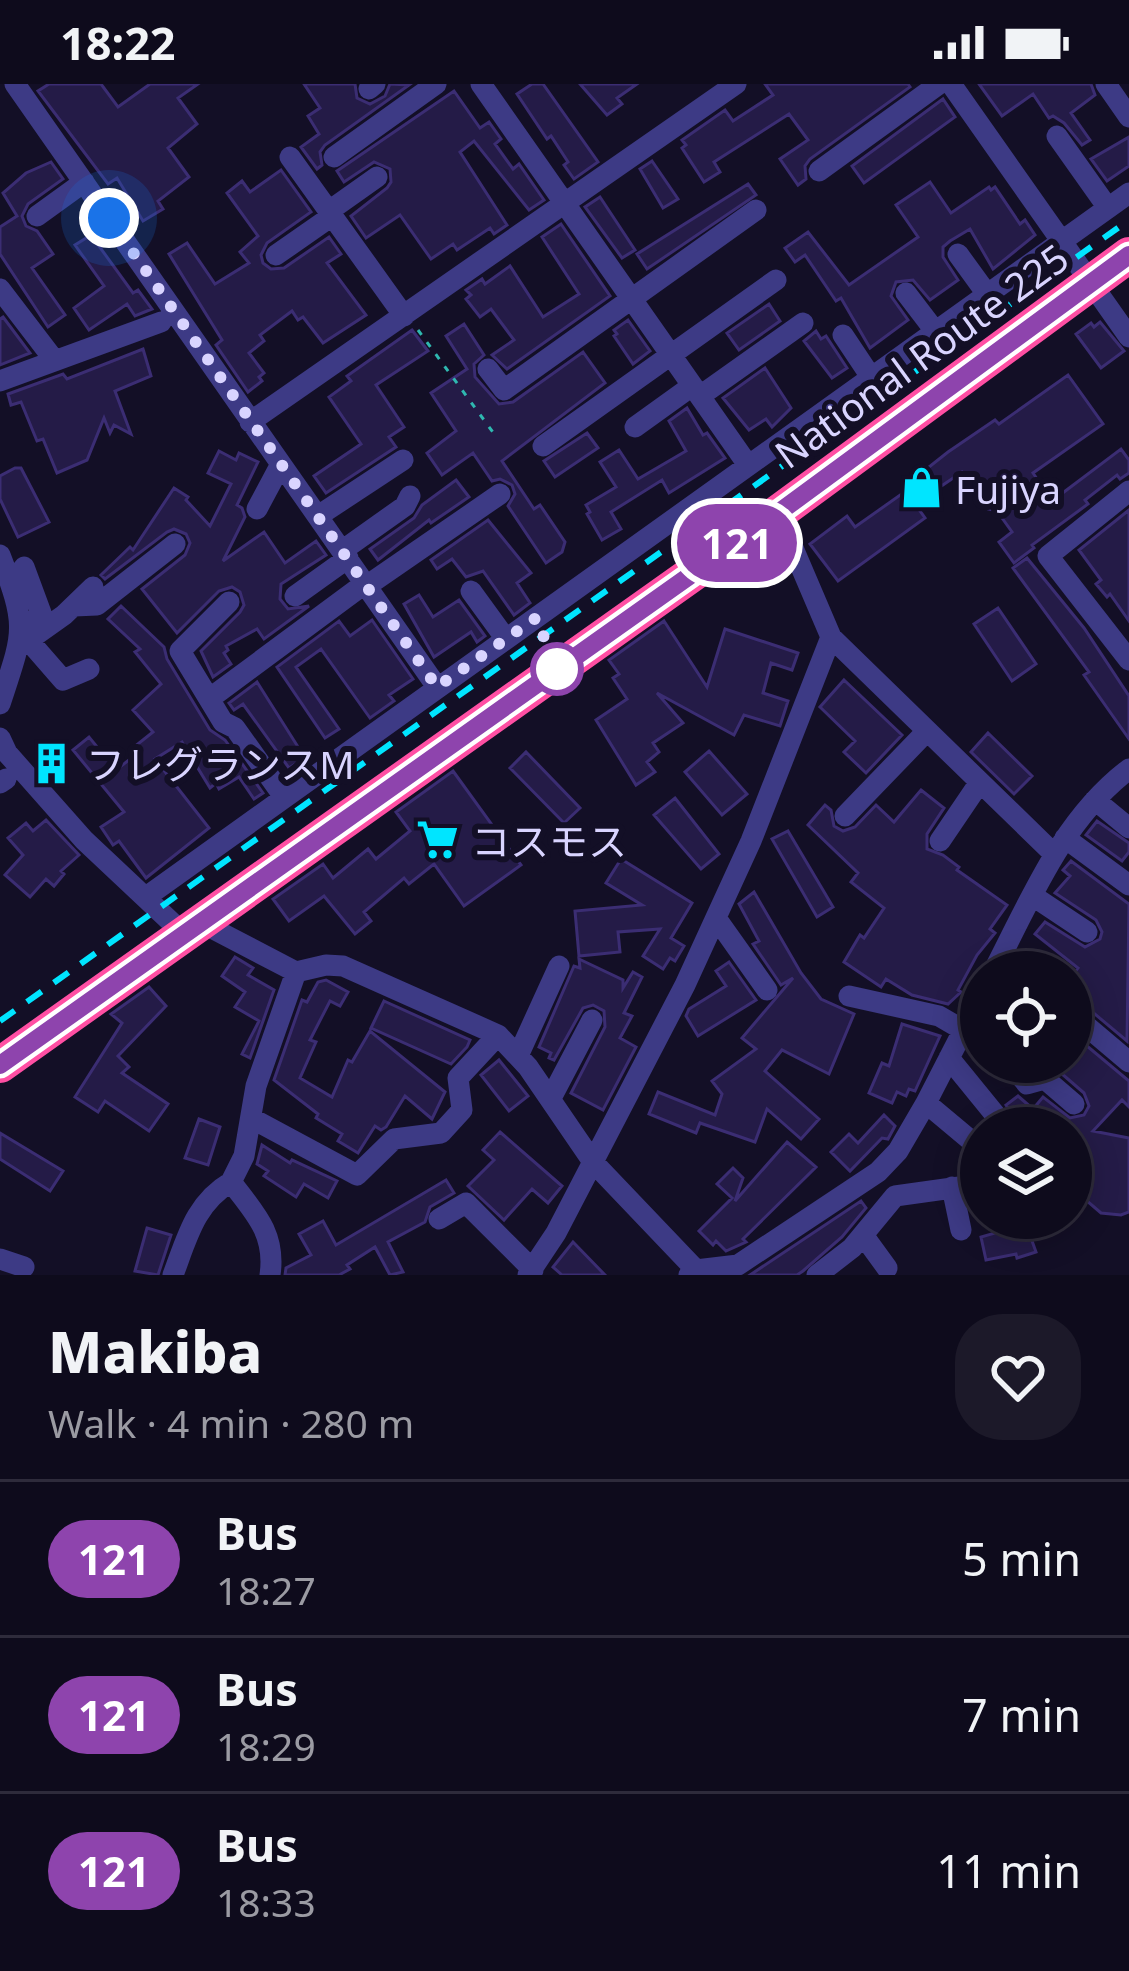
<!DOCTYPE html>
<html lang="en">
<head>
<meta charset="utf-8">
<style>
  :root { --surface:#0e0b1c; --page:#1c1929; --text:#f1f3f6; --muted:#9b9ba3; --line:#2e2b3b }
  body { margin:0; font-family:"Noto Sans","Noto Sans JP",sans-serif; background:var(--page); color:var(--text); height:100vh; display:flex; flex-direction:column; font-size:45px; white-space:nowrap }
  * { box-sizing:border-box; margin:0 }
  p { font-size:39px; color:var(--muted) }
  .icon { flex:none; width:66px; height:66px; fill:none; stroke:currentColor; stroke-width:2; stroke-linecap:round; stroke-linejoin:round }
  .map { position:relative; height:1191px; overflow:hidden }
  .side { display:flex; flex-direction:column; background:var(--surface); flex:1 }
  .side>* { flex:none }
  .badge { padding:0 24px; border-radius:39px; font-size:42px; line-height:78px }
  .controls { position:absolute; left:960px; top:867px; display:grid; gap:24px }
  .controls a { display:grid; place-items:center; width:132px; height:132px; border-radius:50%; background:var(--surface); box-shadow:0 6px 30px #0003,0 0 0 3px var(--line); font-size:60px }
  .you { position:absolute; width:60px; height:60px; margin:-30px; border:9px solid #fff; border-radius:50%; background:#1a73e8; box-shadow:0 0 0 18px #1a73e833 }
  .map>.badge { position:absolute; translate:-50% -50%; box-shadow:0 0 0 6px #fff }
  .round { display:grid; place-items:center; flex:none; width:126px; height:126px; border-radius:48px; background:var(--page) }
  .headline { display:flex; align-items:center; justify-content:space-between; height:204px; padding:0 48px }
  h1 { font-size:57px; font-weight:800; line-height:90px }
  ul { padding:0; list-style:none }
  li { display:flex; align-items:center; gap:36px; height:156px; padding:0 48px; border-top:3px solid var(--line) }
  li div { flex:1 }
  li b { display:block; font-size:45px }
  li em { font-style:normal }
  li .badge { min-width:132px; font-weight:700; text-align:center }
  .status { display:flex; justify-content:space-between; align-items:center; height:84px; padding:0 60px; background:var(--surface); direction:ltr }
  .status svg { height:33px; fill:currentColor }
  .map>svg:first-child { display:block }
  .building { fill:#241b47; stroke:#3b2d73; stroke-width:3 }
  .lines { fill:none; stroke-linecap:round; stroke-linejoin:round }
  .path { stroke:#2fb8b0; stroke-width:3; stroke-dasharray:6 9; stroke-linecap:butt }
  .street { stroke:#3d3a85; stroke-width:21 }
  .highway { stroke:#ff4fa3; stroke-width:36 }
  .rail { stroke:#00e5ff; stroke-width:6; stroke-dasharray:18 15; stroke-linecap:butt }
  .line-casing { stroke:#fff; stroke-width:27 }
  .line { stroke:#8e44ad; stroke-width:18 }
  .walk { stroke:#d9d4ff; stroke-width:12; stroke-dasharray:0 21.6 }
  .stop-dot { fill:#fff; stroke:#8e44ad; stroke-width:6 }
  .labels { text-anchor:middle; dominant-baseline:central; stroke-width:12; stroke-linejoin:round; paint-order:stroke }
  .street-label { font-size:39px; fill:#d9d4ff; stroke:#130f26 }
  .poi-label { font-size:39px; fill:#d9d4ff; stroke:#130f26; text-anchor:start }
</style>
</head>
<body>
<div class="status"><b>18:22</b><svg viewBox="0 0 49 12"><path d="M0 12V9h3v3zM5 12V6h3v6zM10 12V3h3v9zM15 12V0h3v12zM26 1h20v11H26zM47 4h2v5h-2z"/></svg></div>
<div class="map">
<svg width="1129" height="1191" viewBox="0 0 1129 1191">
  <rect width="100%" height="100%" fill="#130f26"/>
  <!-- building -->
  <path class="building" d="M49 0H101L118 23 150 0H198L178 14 197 40 168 64 189 93 158 117 163 125 143 137 117 94 108 100 38 7Z
    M304 0H355L357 14 370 20 385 12 390 0 409 1 325 61 320 68 322 81 317 85 301 63 319 50 308 32 320 24Z
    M532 0H543L598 78 574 95 564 81 568 78 551 52 547 55 517 10Z
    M580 0H637L617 14 622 20 607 31Z
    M765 0H908L910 3 810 75 805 82 806 95 798 101 780 75 808 56 789 30 714 78 720 88 704 98 682 64 686 61 682 56 725 26 733 37 773 11Z
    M979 0H1091L1095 11 1071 29 1090 56 1082 61 1064 39 1053 32 1049 34 1033 10 1002 32Z
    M454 7 480 44 489 38 501 55 495 60 513 85 519 80 544 116 529 126 474 57 460 68 507 141 494 150 490 144 457 166 453 160 431 175 400 131 366 154 351 132 387 104 391 98 390 85 374 78 344 98 337 87Z
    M943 15 955 33 864 99 852 82Z
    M1129 53V82L1107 97 1091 75Z
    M652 77 678 115 663 124 640 85Z
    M51 78 63 95 28 120 22 132 26 142 37 147 53 170 32 184 65 231 48 243 0 170V143L17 132 3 109 26 89Z
    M281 86 311 128 267 159 261 171 263 179 271 185 284 184 329 153 341 170 327 179 366 231 323 259 303 233 298 236 292 227 260 251 264 257 249 269 264 289 259 293 262 297 248 308 216 261 222 256 169 170 187 159 215 200 249 179 240 168 258 152 227 109 242 97 250 108Z
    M930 98 951 129 989 103 991 106 995 103 1020 140 1025 136 1035 151 993 185 970 145 950 157 943 163V173L958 196 930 216 913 196 896 198 891 212 908 236 870 264 841 214 836 217 805 171 795 178 785 164 808 148 849 201 918 153 896 121Z
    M748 100 756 111 647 185 637 170Z
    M600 113 635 166 622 174 585 123Z
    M561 140 610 212 507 285 492 271 514 256 491 225 480 233 466 215 471 211 466 206 482 195 485 200 510 182 543 233 579 210 542 153Z
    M91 151 133 209 138 206 152 225 135 232 127 220 89 246 74 224 104 202 75 161Z
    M769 220 780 237 739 266 727 249Z
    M3 233 30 269 0 281V235Z
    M628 236 650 267 633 280 614 252 617 250 614 246Z
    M1100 238 1124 267 1101 284 1076 250 1091 239 1094 243Z
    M464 240 484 271 474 280 475 293 499 320 513 318 583 268 605 299 502 377 534 425 540 421 565 458 562 468 546 479 508 422 515 410 512 401 500 395 492 397 473 369 442 391 427 369 456 347 431 309 467 285 446 252Z
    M412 246 428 267 376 301 404 343 389 353 396 363 326 409 314 392 361 360 329 313 351 297 347 292Z
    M816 247 821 255 826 252 847 284 832 294 804 257Z
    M143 265 151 292 115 307 131 350 114 341 110 349 104 334 87 376 57 389 43 355 37 357 21 318 11 321 8 310 63 290 67 295Z
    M765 284 791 324 772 343 766 335 749 346 723 314Z
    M1068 291 1103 340 1033 389 1052 417 1121 365 1129 376V389L1120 395 1117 391 1085 416 1088 420 1032 461 1034 464 1014 479 999 458 1012 448 997 427 988 425 962 388 915 420 925 434 838 497 810 460 847 432 855 443 913 402 910 398 948 368 995 336 999 340Z
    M687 324 703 351 707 349 725 374 669 409 662 396 611 428 621 445 602 456 587 430 590 428 586 421 616 403 600 378 619 366 638 395 686 367 669 337Z
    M587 349 598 364 555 393 544 377Z
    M219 367 236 376 239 369 258 378 237 421 242 424 245 433 223 477 264 448 285 479 316 457 326 471 281 500 280 515 288 525 309 522 264 555 257 545 226 562 228 566 224 569 231 580 213 593 201 567 240 528 244 521 240 508 232 503 219 507 177 549 142 505 185 471 190 459 186 450 174 445 167 448 105 495 101 491 130 463 133 466 174 404 188 413 186 416 210 442 231 400 208 389Z
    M15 384H21L49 438 18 453 0 415V392Z
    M456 396 469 413 431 439 429 436 378 476 370 465 414 434 422 421Z
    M1129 426V537L1110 510 1107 513 1096 500 1101 496 1079 466Z
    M488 436 531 489 517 499 530 519 514 531 483 487 466 493 452 475 437 485 431 476Z
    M1027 474 1084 544 1129 612V655L1084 591 1089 588 1013 484Z
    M419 511 433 533 459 516 485 552 477 558 471 548 434 573 404 520Z
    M121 522 164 563 167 575 210 646 225 656 263 709 254 715 239 693 219 705 216 699 210 704 182 658 155 675 209 744 146 794 119 757 113 761 101 743 124 728 73 666 89 653 116 686 138 669 134 663 153 648 133 626 161 600 135 568 140 565 108 535Z
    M998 524 1036 580 1012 597 974 540Z
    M372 536 413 595 389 611 394 617 370 634 321 565 296 583 339 645 325 654 277 583 339 537 350 552Z
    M664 537 707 603 725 545 798 569 792 586 771 579 763 609 788 617 780 642 744 631 734 651 657 609 683 639 653 659 659 668 647 678 655 688 636 701 596 636 627 615 613 594 619 590 609 576Z
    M844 596 902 651 866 689 844 668 855 657 820 623Z
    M257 598 305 674 289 684 243 620 234 626 229 619Z
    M988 649 1032 692 1014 710 971 668Z
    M709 667 747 710 722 731 685 688Z
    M526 668 580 724 564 739 510 684Z
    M453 687 521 781 464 822 434 780 409 800 404 794 364 828 371 837 355 850 324 812 289 837 273 815 323 780 333 794 368 765 376 775 410 747 396 728Z
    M921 706 944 724 927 750V765L943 771 959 783 957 786 1007 821 990 845 995 849 977 871 958 906 961 908 948 920 912 911 886 895 881 903 844 878 860 851 864 854 884 824 851 798 858 789 808 741 825 721 831 726 834 742 843 747 855 743 876 721 894 738Z
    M675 714 719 770 701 785 654 731Z
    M46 736 79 771 61 787 64 790 54 802 46 795 30 813 5 791 23 771 8 754 26 739 33 747Z
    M1097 737 1129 759V768L1122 777 1086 751Z
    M788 747 833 823 817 833 772 755Z
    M621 775 692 819 671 854 684 862 675 877 670 874 663 885 643 872 660 845 618 848 620 868 579 872 575 827 642 821 606 799Z
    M1071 777 1129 820 1127 957 1071 910V893L1078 884 1035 850 1045 838 1085 863 1100 855 1102 848 1096 836 1055 809 1070 792 1063 786Z
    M754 808 801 889 821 915 854 930 829 990 782 966 765 987 819 1035 801 1055 767 1025 755 1058 700 1039 696 1049 649 1030 658 1008 715 1031 722 1010 712 997 756 965 742 954 793 894 781 901 753 860 759 857 739 820Z
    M235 873 253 884 248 891 274 906 250 974 242 970 259 937 235 923 245 908 222 892Z
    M579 875 623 896V904L633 888 642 893 624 929 632 932 620 954 636 963 603 1026 571 1009 605 943 604 927 593 921 583 924 554 976 549 974 551 969 539 963 574 882 580 884Z
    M729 878 756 916 698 952 686 932 689 925 726 902 716 887Z
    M326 896 348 908 340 922 330 917 310 956 316 958 300 994 332 1013 348 976 352 978 370 947 445 1008 432 1035 405 1012 386 1043 381 1046 375 1042 358 1069 338 1057 342 1050 316 1034 318 1030 274 996 302 916 307 918 318 898Z
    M149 903 166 922 118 972 129 983 122 989 168 1020 149 1047 105 1017 98 1028 75 1013 122 939 111 930Z
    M384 917 470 956 467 963 451 980 371 944Z
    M902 940 940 952 915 1007 909 1005 906 1012 897 1008 892 1019 869 1009 882 979 889 982Z
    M1075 952 1129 997V1023L1122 1016 1093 1047 1129 1054V1128L1121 1131 1101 1129 1080 1111 1075 1088 1083 1066 1071 1054V1044H1021L1006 1021 1018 1012 1033 1025 1043 1013 1070 1034 1084 1031 1089 1022 1084 1009 1054 983 1032 978H1071V956Z
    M499 976 528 1012 509 1027 481 991Z
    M884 1031 895 1042 888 1055 882 1054 850 1087 831 1068 849 1050 858 1059Z
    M199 1035 220 1043 208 1081 185 1074Z
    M500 1048 562 1102 548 1119 532 1105 504 1136 468 1102 494 1076 483 1066Z
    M0 1049 63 1087 50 1107 0 1075Z
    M787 1058 816 1083 743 1155 746 1158 726 1167 716 1157 713 1161 699 1147 732 1114 717 1100 733 1084 743 1094 735 1117Z
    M262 1061 290 1079 292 1076 337 1097 328 1114 304 1100 296 1113 264 1092 268 1087 257 1080Z
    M446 1096 454 1109 430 1123 425 1138 388 1158 403 1188 390 1191 375 1163 347 1181 350 1185 339 1191H285L286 1184 311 1171 299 1150 323 1137 336 1161Z
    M861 1117 866 1124 842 1153 803 1187 797 1191H750Z
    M1026 1140 1036 1168 1017 1174 1016 1170 986 1176 981 1153Z
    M147 1144 171 1151 158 1191 135 1187Z
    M573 1158 605 1191H562L553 1183Z"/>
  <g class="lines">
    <!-- path -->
    <path class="path" d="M418 246 495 351"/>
    <!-- street -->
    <path class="street" d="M15 0 437 603
      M481 0 748 381
      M951 0 1129 253
      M1106 0 1129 33
      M369 5 375 0
      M1057 52 1108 124
      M290 73 404 232
      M334 73 436 0
      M819 87 939 0
      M329 127 377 93
      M37 132 84 98
      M958 170 987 210
      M276 171 332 132
      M0 205 55 277
      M906 209 935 247
      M843 251 871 293
      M488 285 504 306 756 126
      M0 297 161 238
      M700 312 803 239
      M250 338 736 0
      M635 343 692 302
      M543 362 776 196
      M1129 407 1048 472 1129 576
      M257 425 281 380
      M318 432 403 376
      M343 466 405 422 410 412
      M0 471C28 544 24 547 0 620
      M368 501 500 410
      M471 507 506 555
      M295 512 348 474
      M229 518 180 567 223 638 235 644 284 713
      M74 522 97 521 175 460
      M21 547 41 529 24 483
      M831 553 1054 770
      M29 557 63 596 89 585
      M19 563 64 531 93 503
      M209 615 367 498
      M0 654 7 669 84 756 185 851
      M0 699 6 695
      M1095 716 1129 744
      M845 732 927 647
      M1065 754 1129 801
      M940 757 980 698
      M1033 812 1087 848
      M146 813 1129 109
      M716 834 767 906
      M202 839 296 888 326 881 343 882 498 951 528 983 593 1078 696 1186
      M1002 871 1023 888
      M993 888C1031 815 1062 736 1129 685
      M849 912 939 932 963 946
      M1071 929 1129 978
      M518 972 559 882
      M949 974 1006 1044
      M1009 978 1027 1000 1045 995 1074 1020
      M551 1014 592 936
      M926 1019 981 1065
      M251 1034 357 1091 394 1055 441 1049 462 1026 458 994 498 951
      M952 1103 961 1146
      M439 1135 466 1119 533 1186
      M863 1151 887 1184
      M0 1175 24 1183
      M173 1191C187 1154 195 1119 231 1098
      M270 1191C276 1150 255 1129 231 1098L244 1072 256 1002 296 888
      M528 1191 556 1149 685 901 751 757 831 553 778 429
      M689 1191 696 1186 738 1181 878 1088 898 1067 926 1019 981 912
      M817 1191 852 1164 895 1112 981 1100"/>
    <!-- highway -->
    <path class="highway" d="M0 981 778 429 1129 171"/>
    <!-- rail -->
    <path class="rail" d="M0 937 1129 136"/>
  </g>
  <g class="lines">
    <defs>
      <path id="line" d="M0 981 778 429 1129 171"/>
    </defs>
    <!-- line casing -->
    <use href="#line" class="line-casing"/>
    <!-- line -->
    <use href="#line" class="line"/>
    <!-- walk -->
    <path class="walk" d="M109 134 437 603 536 534 557 585"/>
  </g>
  <!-- icons -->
  <defs>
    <symbol id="shop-bare" viewBox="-9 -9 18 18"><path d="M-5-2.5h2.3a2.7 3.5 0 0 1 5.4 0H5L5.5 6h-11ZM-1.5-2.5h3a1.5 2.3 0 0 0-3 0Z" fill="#00e5ff" stroke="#130f26" stroke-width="2.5" paint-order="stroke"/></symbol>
    <symbol id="building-bare" viewBox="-9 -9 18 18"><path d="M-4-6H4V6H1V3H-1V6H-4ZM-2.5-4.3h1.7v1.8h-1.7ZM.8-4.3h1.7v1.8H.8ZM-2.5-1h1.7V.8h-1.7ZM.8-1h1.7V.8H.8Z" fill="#00e5ff" stroke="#130f26" stroke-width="2.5" paint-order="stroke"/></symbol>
    <symbol id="supermarket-bare" viewBox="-9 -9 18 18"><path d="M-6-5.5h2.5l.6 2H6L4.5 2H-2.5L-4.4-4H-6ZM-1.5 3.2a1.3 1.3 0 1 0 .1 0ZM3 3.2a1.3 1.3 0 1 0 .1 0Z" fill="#00e5ff" stroke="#130f26" stroke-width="2.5" paint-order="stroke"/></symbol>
  </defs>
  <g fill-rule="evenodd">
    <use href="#shop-bare" x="892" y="374" width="59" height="59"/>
    <use href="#building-bare" x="22" y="650" width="59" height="59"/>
    <use href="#supermarket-bare" x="408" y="726" width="59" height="59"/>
  </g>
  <!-- markers -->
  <circle class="stop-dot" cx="557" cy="585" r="24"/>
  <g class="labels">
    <!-- street labels -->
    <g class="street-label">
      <text transform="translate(921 271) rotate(-36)">National Route 225</text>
    </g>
    <!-- poi labels -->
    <g class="poi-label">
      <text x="955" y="404">Fujiya</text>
      <text x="86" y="679">フレグランスM</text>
      <text x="471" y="756">コスモス</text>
    </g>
  </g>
</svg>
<div class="controls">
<a><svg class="icon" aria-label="locate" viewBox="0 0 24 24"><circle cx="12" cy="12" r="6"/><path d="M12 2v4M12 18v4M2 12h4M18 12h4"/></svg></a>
<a><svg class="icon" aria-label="layers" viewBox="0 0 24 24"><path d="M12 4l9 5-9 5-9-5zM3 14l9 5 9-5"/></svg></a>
</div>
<div class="you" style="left:109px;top:134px"></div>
<b class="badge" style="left:737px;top:459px;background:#8e44ad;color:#fff">121</b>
</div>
<section class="side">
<div class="headline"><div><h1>Makiba</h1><p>Walk · 4 min · 280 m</p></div><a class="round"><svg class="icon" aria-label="heart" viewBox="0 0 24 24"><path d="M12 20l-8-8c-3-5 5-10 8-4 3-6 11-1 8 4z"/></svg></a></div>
<ul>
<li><span class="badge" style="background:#8e44ad;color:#fff">121</span><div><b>Bus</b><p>18:27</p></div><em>5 min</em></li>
<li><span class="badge" style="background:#8e44ad;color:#fff">121</span><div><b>Bus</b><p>18:29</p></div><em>7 min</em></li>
<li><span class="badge" style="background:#8e44ad;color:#fff">121</span><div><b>Bus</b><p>18:33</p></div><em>11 min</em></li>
</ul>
</section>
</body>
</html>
